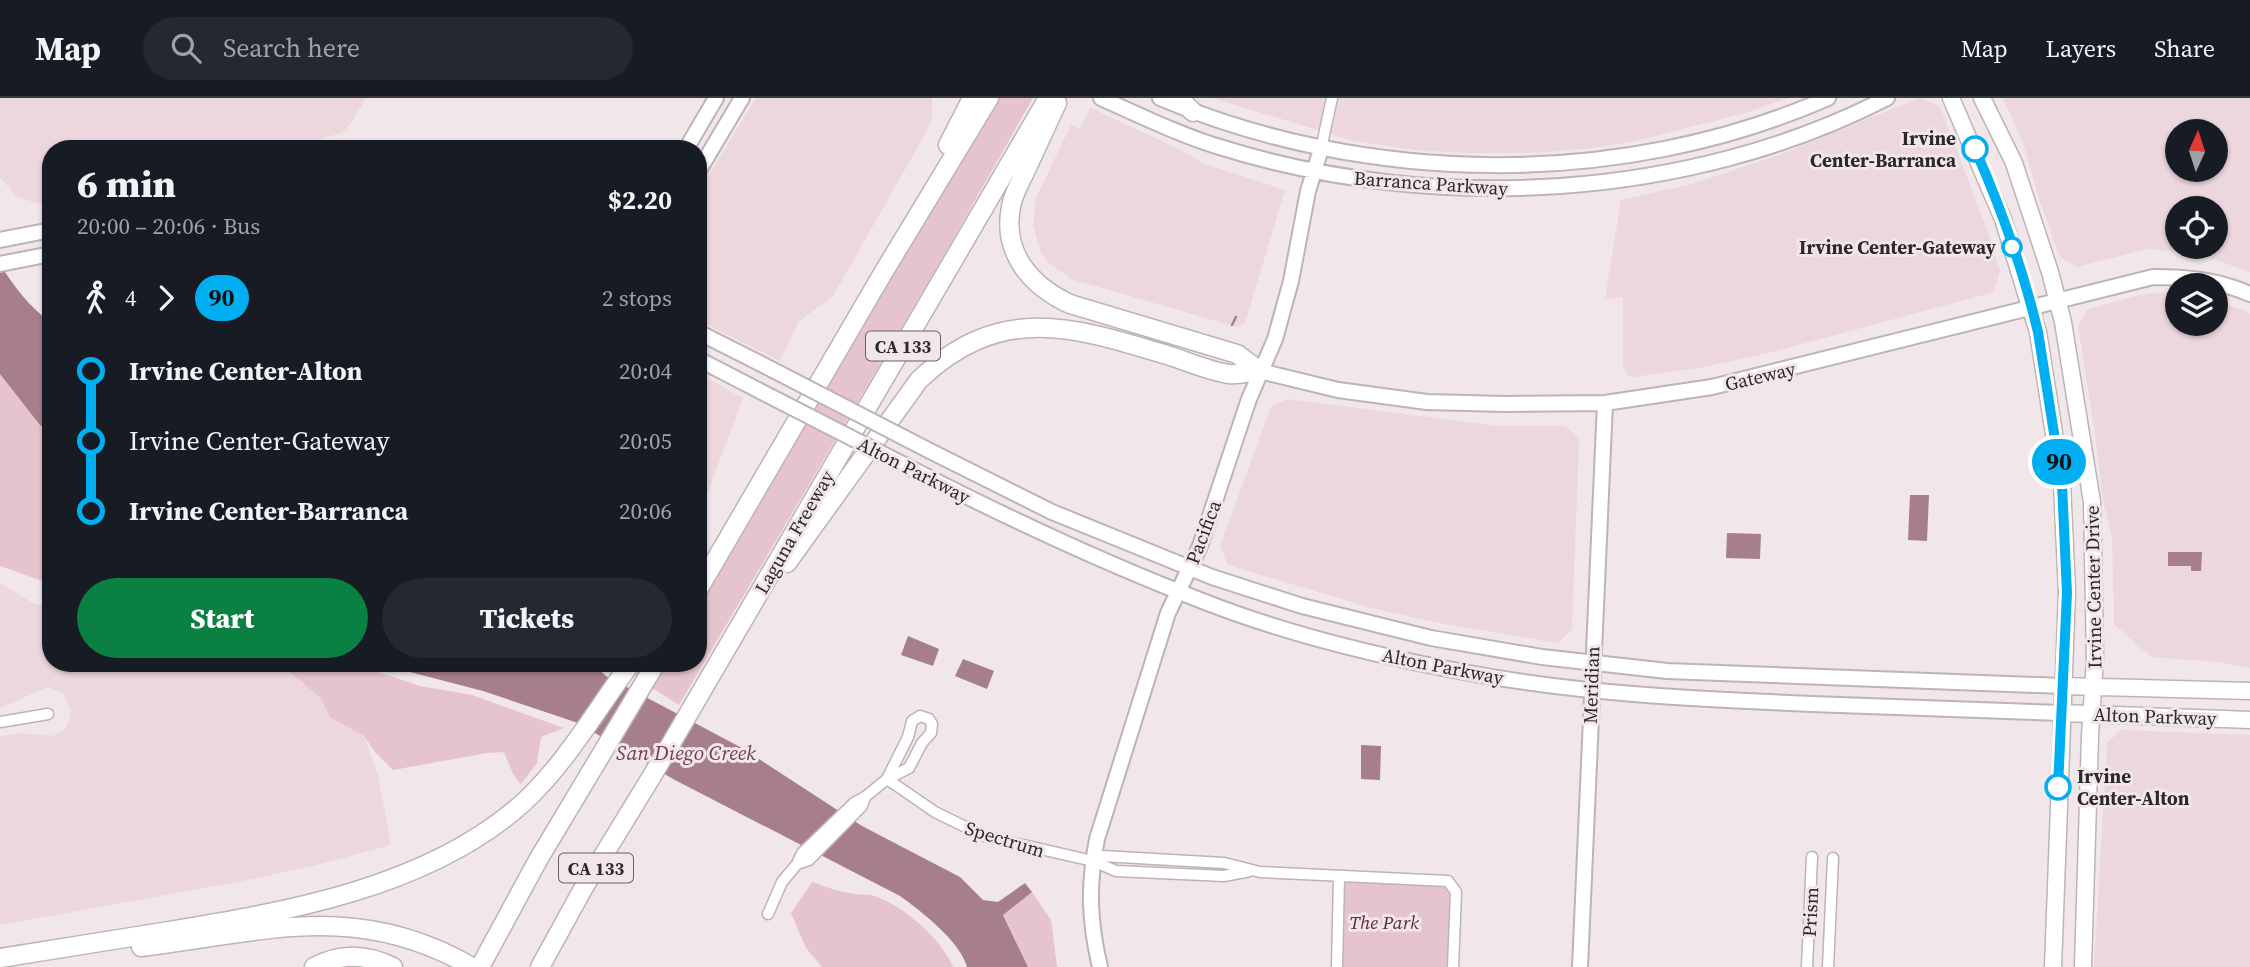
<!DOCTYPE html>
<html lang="en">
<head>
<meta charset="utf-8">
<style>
  :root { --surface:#171b24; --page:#242831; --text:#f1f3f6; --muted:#9ea1a6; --line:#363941; --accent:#0b8043 }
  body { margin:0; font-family:"Source Serif 4",serif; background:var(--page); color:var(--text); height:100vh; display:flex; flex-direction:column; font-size:26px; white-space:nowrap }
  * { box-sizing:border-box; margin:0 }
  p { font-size:23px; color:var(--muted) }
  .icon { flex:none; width:38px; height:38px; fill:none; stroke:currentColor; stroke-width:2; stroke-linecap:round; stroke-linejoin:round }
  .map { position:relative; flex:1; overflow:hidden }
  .side { position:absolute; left:42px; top:42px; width:665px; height:532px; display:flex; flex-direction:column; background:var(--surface); border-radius:28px; box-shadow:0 2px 5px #0004 }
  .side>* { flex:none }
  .badge { padding:0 14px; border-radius:23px; font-size:24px; line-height:46px }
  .needle { width:46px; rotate:3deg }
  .fabs { position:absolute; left:2165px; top:21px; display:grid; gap:14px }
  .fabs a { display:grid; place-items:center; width:63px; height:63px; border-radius:50%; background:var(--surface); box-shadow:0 2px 5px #0004; font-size:35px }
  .map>.badge { position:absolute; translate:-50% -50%; box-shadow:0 0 0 4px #fff }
  .legs { display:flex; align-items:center; gap:10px; height:77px; padding:0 35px; font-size:23px }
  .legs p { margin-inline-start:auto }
  .head { display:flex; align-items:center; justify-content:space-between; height:119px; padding:0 35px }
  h1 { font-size:38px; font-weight:800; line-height:52px }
  .action { display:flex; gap:14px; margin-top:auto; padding:14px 35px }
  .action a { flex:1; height:80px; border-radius:42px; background:var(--accent); color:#fff; font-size:28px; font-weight:800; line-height:80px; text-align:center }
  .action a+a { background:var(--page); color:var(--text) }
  ul { padding:0 35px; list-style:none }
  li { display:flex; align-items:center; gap:24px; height:70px; font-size:26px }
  li i { display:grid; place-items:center; width:10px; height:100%; margin:0 9px; background:currentColor }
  li i::after { content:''; width:18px; height:18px; margin:-9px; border:5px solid; border-radius:50%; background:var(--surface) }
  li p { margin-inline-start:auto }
  li:first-child i { background:linear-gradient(#0000 50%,currentColor 0) }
  li:last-child i { background:linear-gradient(currentColor 50%,#0000 0) }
  header { display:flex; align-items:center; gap:42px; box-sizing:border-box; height:98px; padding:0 35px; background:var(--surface); border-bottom:2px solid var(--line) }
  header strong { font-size:33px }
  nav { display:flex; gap:38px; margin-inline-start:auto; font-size:24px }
  .search { width:490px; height:63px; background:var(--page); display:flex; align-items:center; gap:18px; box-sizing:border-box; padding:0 24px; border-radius:38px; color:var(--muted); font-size:26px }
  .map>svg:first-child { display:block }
  .built { fill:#ebd7dd; fill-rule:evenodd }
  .green { fill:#e6c4cd }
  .water { fill:#a77f8b }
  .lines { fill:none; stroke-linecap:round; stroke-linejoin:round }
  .stream { stroke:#a77f8b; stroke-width:2.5 }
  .street-casing { stroke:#beb3b6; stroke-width:13 }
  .secondary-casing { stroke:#beb3b6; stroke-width:18 }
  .primary-casing { stroke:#beb3b6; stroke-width:19 }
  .highway-casing { stroke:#beb3b6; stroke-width:21 }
  .street { stroke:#fff; stroke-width:10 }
  .secondary { stroke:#fff; stroke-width:14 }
  .primary { stroke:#fff; stroke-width:16 }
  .highway { stroke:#fff; stroke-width:18 }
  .secondary-bridge-casing { stroke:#beb3b6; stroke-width:18; stroke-linecap:butt }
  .secondary-bridge { stroke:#fff; stroke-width:14 }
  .line-1-casing { stroke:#fff; stroke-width:16 }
  .line-1 { stroke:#00aff2; stroke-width:10 }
  .stop-1-dot { fill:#fff; stroke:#00aff2; stroke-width:3.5 }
  .labels { text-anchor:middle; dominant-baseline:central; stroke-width:6; stroke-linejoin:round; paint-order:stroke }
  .shield { fill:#f1e6e9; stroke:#686163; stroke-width:2 }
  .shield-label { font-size:18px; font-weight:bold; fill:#2d282a }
  .stop-label { font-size:19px; font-weight:bold; fill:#2d282a; stroke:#f1e6e9; text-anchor:end }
  .street-label { font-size:19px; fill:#2d282a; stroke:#f1e6e9 }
  .park-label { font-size:19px; font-style:italic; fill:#5f293d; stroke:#f1e6e9 }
  .water-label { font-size:21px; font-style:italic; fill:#773e52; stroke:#f1e6e9 }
</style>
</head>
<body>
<header>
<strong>Map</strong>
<div class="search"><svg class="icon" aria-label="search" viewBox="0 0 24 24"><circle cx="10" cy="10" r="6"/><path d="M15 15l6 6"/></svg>Search here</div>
<nav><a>Map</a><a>Layers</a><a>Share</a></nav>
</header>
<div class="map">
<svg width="2250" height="869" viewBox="0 0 2250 869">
  <rect width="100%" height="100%" fill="#f1e6e9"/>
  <!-- built -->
  <path class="built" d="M0 0H366L351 25 342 35 279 51H51V104L36 105 16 98 0 79Z
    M756 0H932V19L928 31 833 198 798 224 780 263 698 222V95Z
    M1212 0H1788L1745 15 1632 44 1582 51 1531 55H1466L1416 52 1354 43Z
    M1919 0 1940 8 1989 137 2000 173 1994 194 1772 254 1699 270 1633 279 1628 277 1623 268V199L1605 201 1621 102 1692 86 1779 57Z
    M2003 0H2250V174L2197 155 2146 151 2077 169 2060 159 2039 101 2023 45ZM2177 33H2216V72H2177ZM2177 110H2216V149H2177Z
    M1091 10 1187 55 1202 65 1285 92 1245 225 1237 229 1071 181 1049 165 1041 155 1033 127 1036 100 1071 27 1079 31Z
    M2176 194 2177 226H2216V204L2244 212 2250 216V570L2217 564 2151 559 2114 526 2112 439 2103 402 2095 335 2078 228 2087 212 2138 197Z
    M698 275 743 300 709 391 698 405Z
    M1287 301 1497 328H1565L1579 341 1572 531 1558 545 1439 525 1368 509 1228 467 1220 448 1271 309Z
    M0 485 33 505 51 509V565H278L320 599 331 619 364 638 378 678 391 747 313 768 232 785 0 827V639L17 635 53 638 64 632 69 623 71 612 62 594 48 589 0 610Z
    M2121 632 2250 637V869H2094L2107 645Z"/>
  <!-- green -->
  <path class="green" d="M996 0H1033L935 173 679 607 652 590 666 565H698V509Z
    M0 276 39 326 51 337V486L0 468Z
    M278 565H351L420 588 472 597 564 630 541 639 537 665 521 686 513 676 504 654 487 655 393 672 376 655 364 638 330 619 320 599Z
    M1339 778 1448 783 1456 794 1453 869H1337Z
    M812 784C824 788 836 793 849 795 856 797 864 796 871 797 901 805 942 841 953 869H822L806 850 791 815Z
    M1032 794 1051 822 1057 869H1028L1003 816Z"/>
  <!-- water -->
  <path class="water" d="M0 166C14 189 29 208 51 225V337L39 326 0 276Z
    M1910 397H1929L1927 443 1908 442Z
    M1727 435 1761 436 1760 461 1726 460Z
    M2168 454H2202L2201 473H2191V468H2168Z
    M908 538 939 551 933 568 901 557Z
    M963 561 994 573 987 591 955 578Z
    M385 565H592L606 578 742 650 862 728 960 779 983 802 998 804 1025 785 1032 794 1003 817 1028 869H967C960 843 921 813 900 798L673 681 578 625 483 593 406 573Z
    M1361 647 1381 648 1380 682 1361 681Z"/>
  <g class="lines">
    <!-- stream -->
    <path class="stream" d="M1232 227 1236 219"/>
    <defs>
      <path id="street" d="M1321 51 1332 0
        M0 624 48 616
        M887 681 935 714 984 738 1093 763 1116 773 1224 778 1250 773
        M1093 763 1102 758 1224 765 1260 774 1448 783 1456 794 1453 869
        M797 766 809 762 862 708 865 699
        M768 816 782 784 797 766 802 755 854 705 865 699 887 681 909 670 922 645 931 635 932 626 929 621 920 618 912 623 908 639 887 681
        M1337 869 1339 778
        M1807 869 1812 759
        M1828 869 1833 760"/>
      <path id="secondary" d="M1101 0C1141 18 1182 38 1223 50 1436 116 1688 102 1887 0
        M1160 0C1368 88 1620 91 1828 0
        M686 51 716 0
        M698 74 742 0
        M0 142 51 132
        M0 166 51 156
        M698 234 771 271
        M698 261 758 292
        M1260 273 1338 292 1427 304 1505 306 1605 305 1712 289 2153 179C2187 179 2218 182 2250 196
        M930 353 1052 414 1212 479 1302 508 1431 540 1542 559 1667 573 2063 588
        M918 374C1012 422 1106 466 1205 504 1287 536 1382 559 1469 575 1582 596 1697 601 1812 606 1895 609 1978 612 2062 615
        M1100 869C1089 823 1088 787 1097 741L1168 515 1200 448 1249 301 1275 241 1291 183 1308 93 1321 51
        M1580 869 1605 305"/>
      <path id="primary" d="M1951 0 2003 121 2038 234 2062 386 2067 494 2053 869
        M1982 0 2014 65 2050 174 2063 224 2092 404 2095 560 2090 638 2083 869
        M2063 588 2250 593
        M2062 615 2250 622"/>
      <path id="highway" d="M1179 0 1193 14
        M1057 5C1046 28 1036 51 1025 74 1020 85 1013 96 1011 109 1002 155 1031 188 1070 206L1237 256 1260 273
        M948 47 972 0
        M787 465 919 282C1000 205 1072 228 1167 257 1187 263 1208 273 1229 276 1239 277 1250 274 1260 273
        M698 492 883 175 989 0
        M141 849C263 834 357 802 472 869
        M0 860C54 851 109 843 163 834 285 814 429 790 524 704 567 664 596 612 631 565
        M314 869C340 855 367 856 393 869
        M480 869 538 762 656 565
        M540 869 584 789 655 673 1048 0"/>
    </defs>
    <!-- street casing -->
    <use href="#street" class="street-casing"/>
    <!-- secondary casing -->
    <use href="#secondary" class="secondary-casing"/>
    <!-- primary casing -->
    <use href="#primary" class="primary-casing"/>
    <!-- highway casing -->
    <use href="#highway" class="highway-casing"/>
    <!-- street -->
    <use href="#street" class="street"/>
    <!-- secondary -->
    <use href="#secondary" class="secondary"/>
    <!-- primary -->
    <use href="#primary" class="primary"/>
    <!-- highway -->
    <use href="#highway" class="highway"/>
    <defs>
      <path id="secondary-bridge" d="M771 271 930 353
        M758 292 918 374"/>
    </defs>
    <!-- secondary-bridge casing -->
    <use href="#secondary-bridge" class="secondary-bridge-casing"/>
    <!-- secondary-bridge -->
    <use href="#secondary-bridge" class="secondary-bridge"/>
  </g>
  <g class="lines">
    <defs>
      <path id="line-1" d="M1975 51C2001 110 2023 171 2038 234L2062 386 2067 495 2058 689"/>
    </defs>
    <!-- line-1 casing -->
    <use href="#line-1" class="line-1-casing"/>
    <!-- line-1 -->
    <use href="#line-1" class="line-1"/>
  </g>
  <!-- markers -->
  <g class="stop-1-dot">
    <circle cx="1975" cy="51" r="12"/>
    <circle cx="2012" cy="149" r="9"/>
    <circle cx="2058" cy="689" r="12"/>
  </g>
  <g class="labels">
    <!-- shield labels -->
    <g class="shield">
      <rect x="866" y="233.5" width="74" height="29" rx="5"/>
      <rect x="559" y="755.5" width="74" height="29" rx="5"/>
    </g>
    <g class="shield-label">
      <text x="903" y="248">CA 133</text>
      <text x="596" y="770">CA 133</text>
    </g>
    <!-- stop labels -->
    <g class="stop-label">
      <text x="1956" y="40">Irvine<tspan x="1956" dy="22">Center-Barranca</tspan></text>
      <text x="1996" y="149">Irvine Center-Gateway</text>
      <text x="2077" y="678" text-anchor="start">Irvine<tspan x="2077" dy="22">Center-Alton</tspan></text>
    </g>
    <!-- street labels -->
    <g class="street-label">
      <text transform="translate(1431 85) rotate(4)">Barranca Parkway</text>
      <text transform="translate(1760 278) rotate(-13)">Gateway</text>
      <text transform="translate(914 372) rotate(27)">Alton Parkway</text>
      <text transform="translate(794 434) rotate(-60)">Laguna Freeway</text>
      <text transform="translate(1203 434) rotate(-69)">Pacifica</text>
      <text transform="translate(2093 489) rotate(-91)">Irvine Center Drive</text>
      <text transform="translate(1443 568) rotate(11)">Alton Parkway</text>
      <text transform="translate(1591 587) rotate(-88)">Meridian</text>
      <text transform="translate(2155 618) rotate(2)">Alton Parkway</text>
      <text transform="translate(1005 741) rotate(17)">Spectrum</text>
      <text transform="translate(1810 814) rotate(-87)">Prism</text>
    </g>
    <!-- park labels -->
    <g class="park-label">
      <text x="1384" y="824">The Park</text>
    </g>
    <!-- water labels -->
    <g class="water-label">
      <text x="686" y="654">San Diego Creek</text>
    </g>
  </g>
</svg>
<div class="fabs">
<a><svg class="needle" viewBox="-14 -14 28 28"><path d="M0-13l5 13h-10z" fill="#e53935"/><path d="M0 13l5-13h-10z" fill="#9ea1a6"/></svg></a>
<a><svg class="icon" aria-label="locate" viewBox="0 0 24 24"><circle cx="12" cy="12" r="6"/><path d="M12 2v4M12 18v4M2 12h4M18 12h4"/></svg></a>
<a><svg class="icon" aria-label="layers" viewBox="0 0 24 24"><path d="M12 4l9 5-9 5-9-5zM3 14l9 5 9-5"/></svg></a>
</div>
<b class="badge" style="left:2059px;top:364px;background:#00aff2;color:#111">90</b>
<section class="side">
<div class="head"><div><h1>6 min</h1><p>20:00 – 20:06 · Bus</p></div><b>$2.20</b></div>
<div class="legs"><svg class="icon" aria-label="walk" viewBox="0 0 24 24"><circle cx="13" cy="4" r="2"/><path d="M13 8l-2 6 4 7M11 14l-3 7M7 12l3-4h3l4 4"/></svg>4<svg class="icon" aria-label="forward" viewBox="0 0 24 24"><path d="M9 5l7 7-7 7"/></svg><b class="badge" style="background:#00aff2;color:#111">90</b><p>2 stops</p></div>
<ul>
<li><i style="color:#00aff2"></i><b>Irvine Center-Alton</b><p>20:04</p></li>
<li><i style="color:#00aff2"></i><span>Irvine Center-Gateway</span><p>20:05</p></li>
<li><i style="color:#00aff2"></i><b>Irvine Center-Barranca</b><p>20:06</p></li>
</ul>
<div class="action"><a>Start</a><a>Tickets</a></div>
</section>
</div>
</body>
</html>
